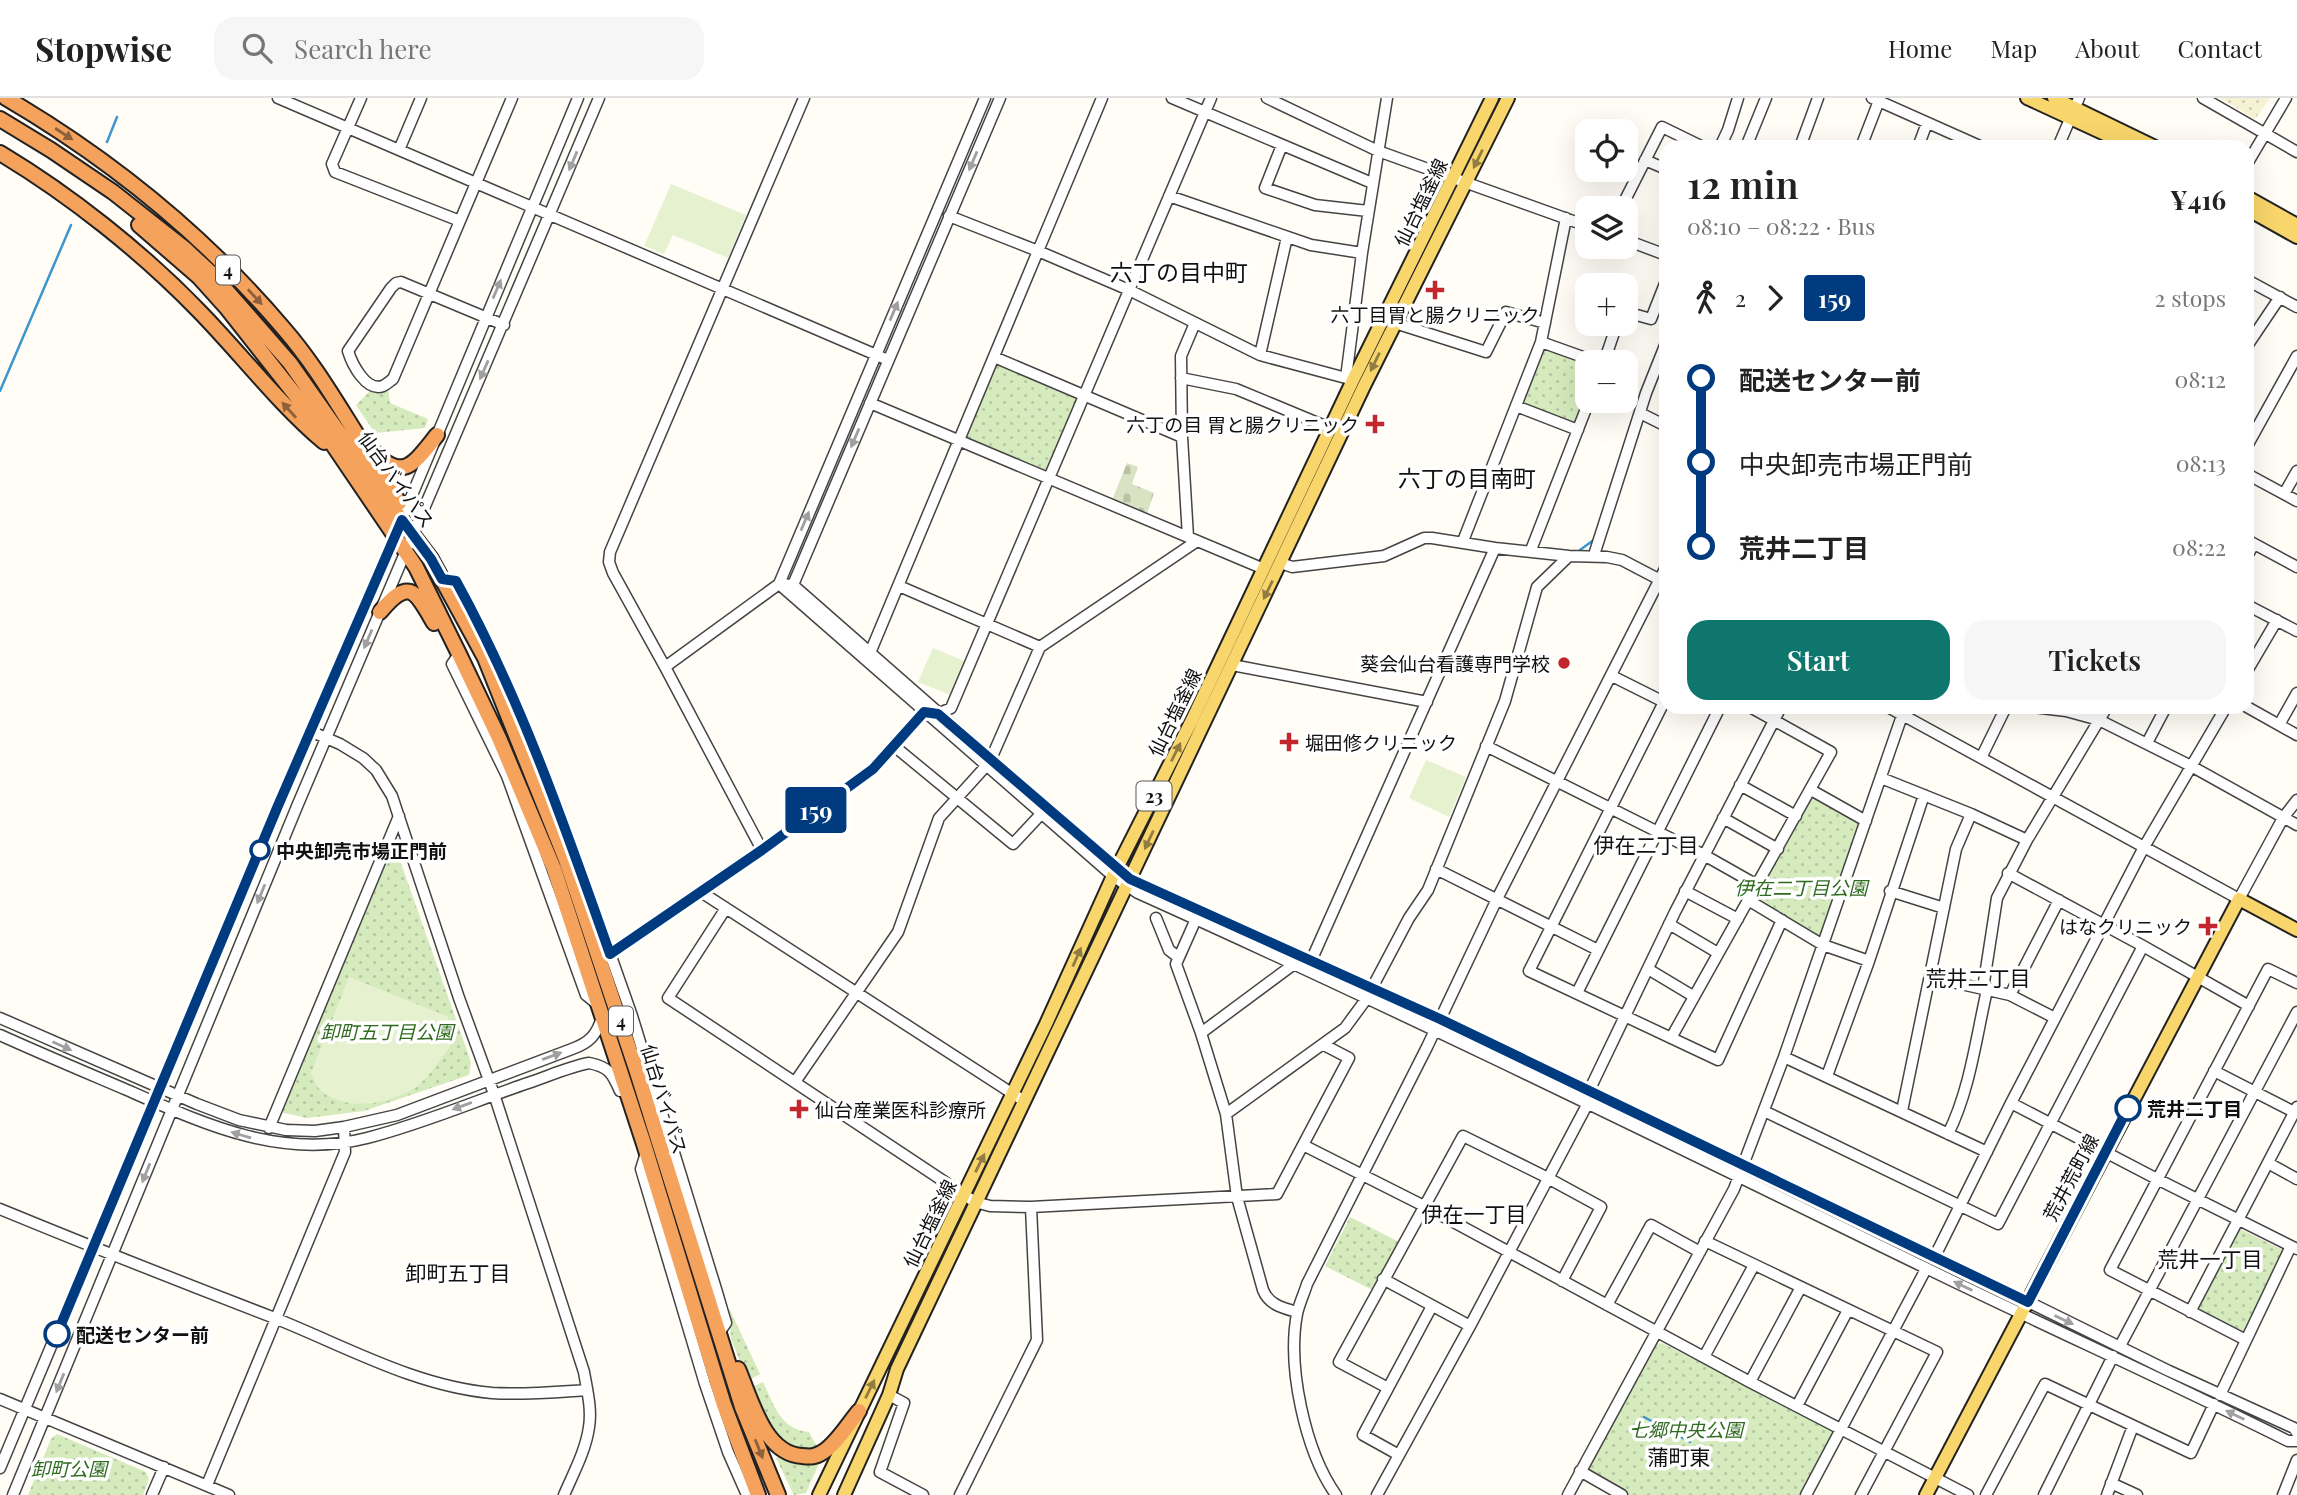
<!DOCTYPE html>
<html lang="en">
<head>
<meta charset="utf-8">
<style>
  :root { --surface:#fff; --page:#f6f6f6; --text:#222; --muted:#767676; --line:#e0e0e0; --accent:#0f766e }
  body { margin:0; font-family:"Playfair Display","Noto Sans JP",serif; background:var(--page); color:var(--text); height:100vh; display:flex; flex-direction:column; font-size:26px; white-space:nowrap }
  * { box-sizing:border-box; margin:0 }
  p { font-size:23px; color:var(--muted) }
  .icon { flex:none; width:38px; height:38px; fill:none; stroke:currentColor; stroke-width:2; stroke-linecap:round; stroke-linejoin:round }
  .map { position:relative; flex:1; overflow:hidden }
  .panel { position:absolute; left:1659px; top:42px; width:595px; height:574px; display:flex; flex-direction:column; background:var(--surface); border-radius:21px; box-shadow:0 7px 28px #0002 }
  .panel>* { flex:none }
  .badge { padding:0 14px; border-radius:5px; font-size:24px; line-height:46px }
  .controls { position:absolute; left:1575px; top:21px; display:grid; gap:14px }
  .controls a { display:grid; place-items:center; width:63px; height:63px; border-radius:14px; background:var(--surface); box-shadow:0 7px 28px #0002; font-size:35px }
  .map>.badge { position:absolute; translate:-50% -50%; box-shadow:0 0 0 4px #fff }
  .legs { display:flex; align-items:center; gap:10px; height:77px; padding:0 28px; font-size:23px }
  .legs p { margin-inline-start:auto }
  .head { display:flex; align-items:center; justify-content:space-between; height:119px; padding:0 28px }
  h1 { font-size:38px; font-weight:600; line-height:52px }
  .primary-button { display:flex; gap:14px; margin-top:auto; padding:14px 28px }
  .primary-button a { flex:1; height:80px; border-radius:21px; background:var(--accent); color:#fff; font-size:28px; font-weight:600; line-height:80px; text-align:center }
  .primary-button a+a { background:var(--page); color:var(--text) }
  ul { padding:0 28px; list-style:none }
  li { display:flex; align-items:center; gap:24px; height:84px; font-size:26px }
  li i { display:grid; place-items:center; width:10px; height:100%; margin:0 9px; background:currentColor }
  li i::after { content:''; width:18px; height:18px; margin:-9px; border:5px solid; border-radius:50%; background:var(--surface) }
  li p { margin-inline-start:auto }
  li:first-child i { background:linear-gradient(#0000 50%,currentColor 0) }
  li:last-child i { background:linear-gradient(currentColor 50%,#0000 0) }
  header { display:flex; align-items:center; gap:42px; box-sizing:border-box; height:98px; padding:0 35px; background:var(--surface); border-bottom:2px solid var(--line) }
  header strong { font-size:33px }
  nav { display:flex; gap:38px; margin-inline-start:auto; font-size:24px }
  .search { width:490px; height:63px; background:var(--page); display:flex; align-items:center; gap:18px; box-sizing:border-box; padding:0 24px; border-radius:21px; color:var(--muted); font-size:26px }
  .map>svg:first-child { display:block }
  .farmland { fill:url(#farmland-dots) }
  .grass { fill:url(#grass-dots) }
  .cemetery { fill:url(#cemetery-stones) }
  .pitch { fill:#e6f2cf }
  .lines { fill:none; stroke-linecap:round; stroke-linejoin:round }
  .stream { stroke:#3f96cf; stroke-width:2.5 }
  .minor-casing { stroke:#444; stroke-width:13 }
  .major-casing { stroke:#222; stroke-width:16 }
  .highway-casing { stroke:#222; stroke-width:18 }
  .minor { stroke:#fff; stroke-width:10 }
  .major { stroke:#f9d66b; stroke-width:12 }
  .highway { stroke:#f5a25d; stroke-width:14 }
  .oneway { fill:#8e613b }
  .oneway2 { fill:#917d42 }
  .oneway3 { fill:#a0a0a0 }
  .line-1-casing { stroke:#fff; stroke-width:16 }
  .line-1 { stroke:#003b80; stroke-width:10 }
  .poi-dot { fill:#c4262e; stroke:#fff; stroke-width:2.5 }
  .stop-1-dot { fill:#fff; stroke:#003b80; stroke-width:3.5 }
  .labels { text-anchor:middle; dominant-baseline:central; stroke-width:7; stroke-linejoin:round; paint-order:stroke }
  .shield { fill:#fff; stroke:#585858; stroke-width:2 }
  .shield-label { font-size:18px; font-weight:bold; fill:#111 }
  .street-label { font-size:19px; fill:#111; stroke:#fff }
  .poi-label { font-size:19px; fill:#111; stroke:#fff; text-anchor:end }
  .stop-label { font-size:19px; font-weight:bold; fill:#111; stroke:#fff; text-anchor:start }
  .park-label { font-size:19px; font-style:italic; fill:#2f6b1f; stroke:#fff }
  .neighbourhood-label { font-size:21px; fill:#111; stroke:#fff }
  .quarter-label { font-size:23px; fill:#111; stroke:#fff }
</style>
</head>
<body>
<header>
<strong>Stopwise</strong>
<div class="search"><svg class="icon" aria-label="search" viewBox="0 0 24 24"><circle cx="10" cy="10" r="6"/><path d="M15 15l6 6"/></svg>Search here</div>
<nav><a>Home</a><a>Map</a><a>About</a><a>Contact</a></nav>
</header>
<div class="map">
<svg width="2297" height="1397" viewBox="0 0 2297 1397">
  <defs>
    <pattern id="farmland-dots" width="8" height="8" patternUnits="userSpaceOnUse" patternTransform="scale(1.75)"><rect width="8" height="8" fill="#f6f3d4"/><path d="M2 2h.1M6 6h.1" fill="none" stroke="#d2cfb5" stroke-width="1.8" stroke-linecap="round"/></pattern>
    <pattern id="grass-dots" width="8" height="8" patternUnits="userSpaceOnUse" patternTransform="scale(1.75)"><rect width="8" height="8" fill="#d5ebbd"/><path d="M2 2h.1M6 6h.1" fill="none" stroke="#b6c8a1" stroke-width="1.8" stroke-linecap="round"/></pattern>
    <pattern id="cemetery-stones" width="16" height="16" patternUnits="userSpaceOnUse" patternTransform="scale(1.75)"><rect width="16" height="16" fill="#d9e3c4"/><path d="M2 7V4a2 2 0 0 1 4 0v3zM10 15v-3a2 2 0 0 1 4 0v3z" fill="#b9c2a7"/></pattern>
  </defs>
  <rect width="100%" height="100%" fill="#fffdf5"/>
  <!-- farmland -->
  <path class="farmland" d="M2220 0H2270L2255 21Z"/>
  <!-- grass -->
  <path class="grass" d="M1547 249 1587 265V299L1578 323 1569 325 1526 309 1522 301 1540 254Z
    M1000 264 1074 296 1077 303 1049 372 1042 374 965 341 964 336 993 267Z
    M388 289 390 305 428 321 425 330 375 335 356 307 372 291Z
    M1819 699 1858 718 1860 730 1822 836 1814 840 1757 807 1756 797 1811 701Z
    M396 751 471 964 469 977 364 1013 307 1020 280 1014 388 755Z
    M1350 1119 1401 1145 1376 1194 1325 1168Z
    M2238 1130 2285 1153 2248 1238 2198 1217 2197 1210Z
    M730 1212 760 1276 748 1283 731 1241 730 1225 726 1213Z
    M1662 1245 1829 1330 1834 1336 1806 1397H1628L1588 1375 1587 1369 1654 1247Z
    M763 1284C774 1307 781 1332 809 1334L818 1351 793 1353 769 1330 750 1290Z
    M57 1336 146 1374 149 1381 143 1397H28L51 1341Z
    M781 1357 819 1365 806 1395 794 1397 776 1360Z"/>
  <!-- cemetery -->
  <path class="cemetery" d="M1127 365 1138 369 1132 386 1154 395 1147 416 1112 402Z"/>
  <!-- pitch -->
  <path class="pitch" d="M671 86 746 117 728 160 673 137 664 156 644 148Z
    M933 550 964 563 950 597 918 584Z
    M1426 662 1466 679 1449 719 1409 700Z
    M349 879 447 918 456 939C448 952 426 983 415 990 387 1006 350 1014 322 994 317 990 314 981 311 975Z"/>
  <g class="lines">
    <!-- stream -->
    <path class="stream" d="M107 44 117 19
      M0 293 71 127
      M1580 452 1595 441
      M1348 918 1354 909
      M1644 1319 1690 1344"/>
    <defs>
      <path id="minor" d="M278 0 888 262
        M361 0 332 66 335 74 460 123
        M1102 0 1038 153 1129 192 1260 257 1346 280
        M1172 0 1372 85
        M1267 0 1378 53 1587 128
        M1872 0 1982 49
        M2203 0 2297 54
        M1282 47 1265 90 1315 107 1368 113
        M1720 49 1728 32 1738 0
        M1746 49 1766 0
        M1800 49 1818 0
        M1861 49 1880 0
        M1918 49 1927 25
        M2058 49 2079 0
        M399 52 421 0
        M1645 62 1666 71
        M2247 66 2286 0
        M1169 98 1311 147 1362 155
        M1621 110 1662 29 1703 49
        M1626 142 1666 157
        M2247 182 2297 209
        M1626 214 1651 221 1666 183
        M1395 225 1486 254 1506 214 1545 225
        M504 227 401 184 396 185 391 190 348 253C352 266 366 294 383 288 387 286 390 283 393 281L512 0
        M1541 244 1597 264
        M2247 248 2280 199
        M1260 257 1287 139
        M994 259 1182 339
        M1604 264 1617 226
        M1181 280 1236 291 1330 330
        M1350 281 1346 280 1362 155 1387 0
        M870 305 1264 471
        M1516 308 1578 332
        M1640 315 1666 328
        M2247 348 2297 258
        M2247 376 2297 403
        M2284 396 2297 373
        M1188 439 1182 339 1181 258 1195 225
        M2247 442 2297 469
        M1463 443 1541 244 1566 120
        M1531 452 1589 303
        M1594 457 1646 295 1666 245
        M2247 458 2254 446
        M1281 465 1292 469 1384 458 1424 440H1432L1495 450 1569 458 1607 459 1622 462 1666 485
        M442 481 456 483 506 582 559 711 632 918 716 1191 726 1225 719 1235
        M779 486 1113 778 1138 795C1405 915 1667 1044 1930 1172 2049 1230 2170 1284 2288 1343H2297
        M779 486 793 487 1037 701
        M793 487 1000 0
        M899 488 1040 549
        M2247 507 2297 533
        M870 555 1038 153 949 118
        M459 556 452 566 507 678 586 897 597 906
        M1232 567 1427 604
        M665 569 779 486 985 0
        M2247 573 2277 522
        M1612 578 1664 604
        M1666 600 1529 873 1718 962 1782 822
        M1888 609 2239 801 2283 720 2297 702
        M2033 609 2066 613 2099 622 2191 668 2297 727
        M2247 609 2297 637
        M2279 627 2297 595
        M310 633 340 646 363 660 376 672 392 698 459 900 494 996 584 1274C587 1292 592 1311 589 1329 586 1352 573 1376 564 1397
        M2147 645 2166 609
        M894 648 1013 746 1042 715
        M1486 648 1704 757 1757 787
        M1981 660 2006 609
        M991 661 1040 549 1197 443
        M1881 680 1971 716 2027 742
        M1740 687 1796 718
        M1811 692 1866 723
        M1051 714 1130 781 1440 921 1935 1158 2169 1273 2294 1330 2297 1335
        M1723 720 1778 751
        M762 752 665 569 613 475 609 464 610 454 804 0
        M1436 771 1598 852
        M2008 775 2143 848 2249 908
        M1685 793 1738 821
        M1890 793 1944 810
        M701 794 1024 1003
        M1748 802 1823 847 1869 863
        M726 810 668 900 975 1104 990 1108 1031 1109 1277 1096 1349 960 1324 947
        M1156 820 1169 852 1178 859
        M1196 821 1176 866 1201 935 1226 1016 1237 1099 1263 1192C1269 1207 1283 1210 1297 1214
        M1669 826 1718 855
        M601 862 762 752 873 671 924 614 938 616 951 610 1211 0
        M1311 863 1495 450
        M1648 871 1693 898
        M1930 879 2010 897 2055 920
        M1372 890 1409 820 1428 792 1505 603 1537 489 1569 458
        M1577 895 1720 609
        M2010 897 2059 802
        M0 920 197 1006 239 1022 286 1032 315 1033 344 1029 397 1017 572 951C589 945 597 937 602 919
        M1201 935 1294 866
        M0 937C42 956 85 974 127 992 204 1026 281 1062 367 1040 422 1026 475 1003 528 985 549 978 568 969 589 965 609 969 612 975 620 993
        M1671 940 1831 654 1750 609
        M1784 959 1987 1054
        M2214 973 2294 1014
        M1827 978 1869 863 1924 697
        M795 984 898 834 939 720 987 667
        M1589 993 1675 814 1781 609
        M2011 1005 2157 1081 2297 1151
        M1764 1013 1998 1126 2143 848
        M1902 1013 1956 751 1971 716
        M1226 1016 1345 930 1367 900
        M269 1030 399 718
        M1948 1036C1970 992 1976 940 1987 892L1984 884 1997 800 2027 742 2107 609
        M1303 1047 1424 1108 1750 1284 1968 1397
        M646 1055 641 1071 705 1286 728 1354 747 1397
        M2268 1065 2297 1081
        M0 1111C90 1148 181 1184 272 1219 343 1247 414 1288 492 1295 523 1297 556 1294 587 1292
        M1705 1143 1937 1254 1861 1397
        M1935 1158 2011 1005 2144 749 2226 609
        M1383 1181 1470 1228
        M1607 1207 1651 1127 1700 1154
        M2190 1214 2297 1009
        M2246 1242 2110 1172 2268 871 2297 885
        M2120 1248 2297 914
        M1704 1259 1754 1167
        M1750 1284 1801 1189
        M1388 1290 1339 1264 1463 1038 1544 1078 1601 1109 1562 1183
        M889 1297 904 1305 880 1374 923 1397
        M2220 1297 2291 1148
        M0 1301 229 1397
        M1797 1308 1848 1212
        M1399 1357 1363 1337 1432 1208
        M0 1370 277 710 415 390 578 0
        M1580 1373 1622 1397
        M2111 1385 2137 1397
        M207 1387 345 1054 344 1029
        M13 1397 298 706 599 0
        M152 1397 164 1369
        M960 1397 1037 1242 1031 1109
        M1336 1397C1305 1353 1287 1269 1297 1216 1299 1206 1304 1196 1307 1186L1427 949 1497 801 1666 469
        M1377 1397 1470 1228 1588 1005
        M1568 1397 1734 1091 1784 959 1905 609
        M1806 1397 1926 1171
        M1986 1397 2045 1286 2191 1355 2214 1306
        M2044 1397 2113 1258
        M2107 1397 2133 1328
        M2283 1397 2297 1362"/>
      <path id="major" d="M2027 0 2133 49
        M2054 0 2155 49
        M2247 99 2297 127
        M2247 111 2297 139
        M819 1397 1046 926 1113 778 1192 622 1353 282 1492 0
        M844 1397 889 1297 897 1271 1364 288 1508 0
        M1926 1397 2239 801 2297 832"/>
      <path id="highway" d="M6 0C110 61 206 139 284 231 311 262 332 297 354 332 368 357 385 380 399 405
        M0 21 51 52 113 94 184 150 212 176 290 265 387 403 431 461 485 560 566 762 636 971 742 1309 778 1397
        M0 55C70 97 142 154 199 213 241 256 278 305 324 344
        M139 127 199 179 226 209 323 332 416 469 459 556 499 640 554 771 644 1046 724 1307 758 1397
        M373 353C404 385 414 365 437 337
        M380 514C410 478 416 494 434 525
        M738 1271C751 1301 764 1356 802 1358 811 1359 815 1359 823 1354 837 1345 848 1326 859 1313"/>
    </defs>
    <!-- minor casing -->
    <use href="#minor" class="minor-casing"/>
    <!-- major casing -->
    <use href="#major" class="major-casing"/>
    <!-- highway casing -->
    <use href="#highway" class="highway-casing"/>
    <!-- minor -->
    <use href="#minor" class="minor"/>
    <!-- major -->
    <use href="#major" class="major"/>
    <!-- highway -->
    <use href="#highway" class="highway"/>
  </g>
  <!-- one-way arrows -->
  <defs><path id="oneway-solid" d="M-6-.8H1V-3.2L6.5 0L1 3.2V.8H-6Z" transform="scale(1.75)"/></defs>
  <g class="oneway">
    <use href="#oneway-solid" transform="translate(64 36) rotate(33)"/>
    <use href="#oneway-solid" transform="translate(255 199) rotate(47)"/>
    <use href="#oneway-solid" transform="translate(289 312) rotate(-132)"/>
    <use href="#oneway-solid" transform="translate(759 1351) rotate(68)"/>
  </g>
  <g class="oneway2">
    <use href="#oneway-solid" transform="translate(1478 61) rotate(116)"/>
    <use href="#oneway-solid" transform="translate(1375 264) rotate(116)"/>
    <use href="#oneway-solid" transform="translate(1268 492) rotate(116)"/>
    <use href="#oneway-solid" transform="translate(1176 654) rotate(-63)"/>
    <use href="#oneway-solid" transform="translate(1149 742) rotate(115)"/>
    <use href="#oneway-solid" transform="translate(1077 859) rotate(-66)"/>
    <use href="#oneway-solid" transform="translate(980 1065) rotate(-64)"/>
    <use href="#oneway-solid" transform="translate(870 1291) rotate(-64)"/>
  </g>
  <g class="oneway3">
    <use href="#oneway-solid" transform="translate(573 63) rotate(113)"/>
    <use href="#oneway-solid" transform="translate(973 63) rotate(113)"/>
    <use href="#oneway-solid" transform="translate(497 191) rotate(-67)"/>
    <use href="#oneway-solid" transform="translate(894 213) rotate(-67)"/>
    <use href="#oneway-solid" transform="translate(484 272) rotate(114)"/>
    <use href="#oneway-solid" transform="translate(855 340) rotate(113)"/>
    <use href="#oneway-solid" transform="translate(805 423) rotate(-67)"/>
    <use href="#oneway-solid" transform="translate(368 541) rotate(113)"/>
    <use href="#oneway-solid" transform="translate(261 796) rotate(112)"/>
    <use href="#oneway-solid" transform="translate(62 948) rotate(24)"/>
    <use href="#oneway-solid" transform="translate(552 958) rotate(-20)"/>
    <use href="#oneway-solid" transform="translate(462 1008) rotate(160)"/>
    <use href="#oneway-solid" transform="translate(241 1037) rotate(-164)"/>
    <use href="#oneway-solid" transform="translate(146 1075) rotate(112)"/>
    <use href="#oneway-solid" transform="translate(1963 1188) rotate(-154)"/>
    <use href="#oneway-solid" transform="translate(2064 1222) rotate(25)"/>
    <use href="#oneway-solid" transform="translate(60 1285) rotate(112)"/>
    <use href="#oneway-solid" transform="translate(2235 1317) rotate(-154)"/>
  </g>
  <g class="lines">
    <defs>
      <path id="line-1" d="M57 1236 277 710 402 422 431 461 442 481 456 483C521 601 565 729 610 856L762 752 873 671 924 614 938 616 1130 781 1440 921 2028 1204 2128 1010"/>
    </defs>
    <!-- line-1 casing -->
    <use href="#line-1" class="line-1-casing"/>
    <!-- line-1 -->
    <use href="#line-1" class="line-1"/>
  </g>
  <!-- markers -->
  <g class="poi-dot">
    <path d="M1431.5 181.5h7v7h7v7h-7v7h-7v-7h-7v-7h7z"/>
    <path d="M1371.5 315.5h7v7h7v7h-7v7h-7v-7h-7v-7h7z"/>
    <circle cx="1564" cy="565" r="7"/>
    <path d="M1285.5 633.5h7v7h7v7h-7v7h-7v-7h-7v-7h7z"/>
    <path d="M2204.5 817.5h7v7h7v7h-7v7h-7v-7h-7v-7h7z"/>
    <path d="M795.5 1000.5h7v7h7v7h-7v7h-7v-7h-7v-7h7z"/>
  </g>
  <g class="stop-1-dot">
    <circle cx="260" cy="752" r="9"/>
    <circle cx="2128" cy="1010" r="12"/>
    <circle cx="57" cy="1236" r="12"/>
  </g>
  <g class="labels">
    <!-- shield labels -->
    <g class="shield">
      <rect x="216" y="157.5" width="24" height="29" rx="5"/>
      <rect x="1136.5" y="683.5" width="35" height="29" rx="5"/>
      <rect x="609" y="908.5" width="24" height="29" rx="5"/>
    </g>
    <g class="shield-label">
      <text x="228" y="172">4</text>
      <text x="1154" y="698">23</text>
      <text x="621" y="923">4</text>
    </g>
    <!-- street labels -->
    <g class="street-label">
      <text transform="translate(1420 104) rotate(-64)">仙台塩釜線</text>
      <text transform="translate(397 381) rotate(54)">仙台バイパス</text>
      <text transform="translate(1174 614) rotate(-64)">仙台塩釜線</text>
      <text transform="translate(665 1001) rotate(73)">仙台バイパス</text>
      <text transform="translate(2070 1079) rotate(-62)">荒井荒町線</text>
      <text transform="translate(929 1125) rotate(-64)">仙台塩釜線</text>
    </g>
    <!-- poi labels -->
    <g class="poi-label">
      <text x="1435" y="216" text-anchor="middle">六丁目胃と腸クリニック</text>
      <text x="1359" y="326">六丁の目 胃と腸クリニック</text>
      <text x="1550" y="565">葵会仙台看護専門学校</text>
      <text x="1305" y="644" text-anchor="start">堀田修クリニック</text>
      <text x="2192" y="828">はなクリニック</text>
      <text x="815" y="1011" text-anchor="start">仙台産業医科診療所</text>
    </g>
    <!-- stop labels -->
    <g class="stop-label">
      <text x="276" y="752">中央卸売市場正門前</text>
      <text x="2147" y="1010">荒井二丁目</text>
      <text x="76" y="1236">配送センター前</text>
    </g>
    <!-- park labels -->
    <g class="park-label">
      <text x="1801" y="789">伊在二丁目公園</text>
      <text x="387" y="933">卸町五丁目公園</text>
      <text x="1686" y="1331">七郷中央公園</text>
      <text x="69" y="1370">卸町公園</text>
    </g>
    <!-- neighbourhood labels -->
    <g class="neighbourhood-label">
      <text x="1646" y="746">伊在二丁目</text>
      <text x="1978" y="879">荒井二丁目</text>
      <text x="1474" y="1115">伊在一丁目</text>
      <text x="2210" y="1160">荒井一丁目</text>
      <text x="458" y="1174">卸町五丁目</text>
      <text x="1679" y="1358">蒲町東</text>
    </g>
    <!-- quarter labels -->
    <g class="quarter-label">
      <text x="1179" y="173">六丁の目中町</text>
      <text x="1467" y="379">六丁の目南町</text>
    </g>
  </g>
</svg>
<div class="controls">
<a><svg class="icon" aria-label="locate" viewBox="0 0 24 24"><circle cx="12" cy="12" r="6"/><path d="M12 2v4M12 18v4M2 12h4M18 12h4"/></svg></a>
<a><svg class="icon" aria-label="layers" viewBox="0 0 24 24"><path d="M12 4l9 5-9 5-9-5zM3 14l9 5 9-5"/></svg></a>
<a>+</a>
<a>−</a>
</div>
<b class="badge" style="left:816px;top:712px;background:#003b80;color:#fff">159</b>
<section class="panel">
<div class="head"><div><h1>12 min</h1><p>08:10 – 08:22 · Bus</p></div><b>¥416</b></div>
<div class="legs"><svg class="icon" aria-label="walk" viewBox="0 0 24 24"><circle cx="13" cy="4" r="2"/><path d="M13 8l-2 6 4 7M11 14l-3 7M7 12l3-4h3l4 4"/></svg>2<svg class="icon" aria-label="forward" viewBox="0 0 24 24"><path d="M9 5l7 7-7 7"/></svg><b class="badge" style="background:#003b80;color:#fff">159</b><p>2 stops</p></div>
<ul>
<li><i style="color:#003b80"></i><b>配送センター前</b><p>08:12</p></li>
<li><i style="color:#003b80"></i><span>中央卸売市場正門前</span><p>08:13</p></li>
<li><i style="color:#003b80"></i><b>荒井二丁目</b><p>08:22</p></li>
</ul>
<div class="primary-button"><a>Start</a><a>Tickets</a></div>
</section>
</div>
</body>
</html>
